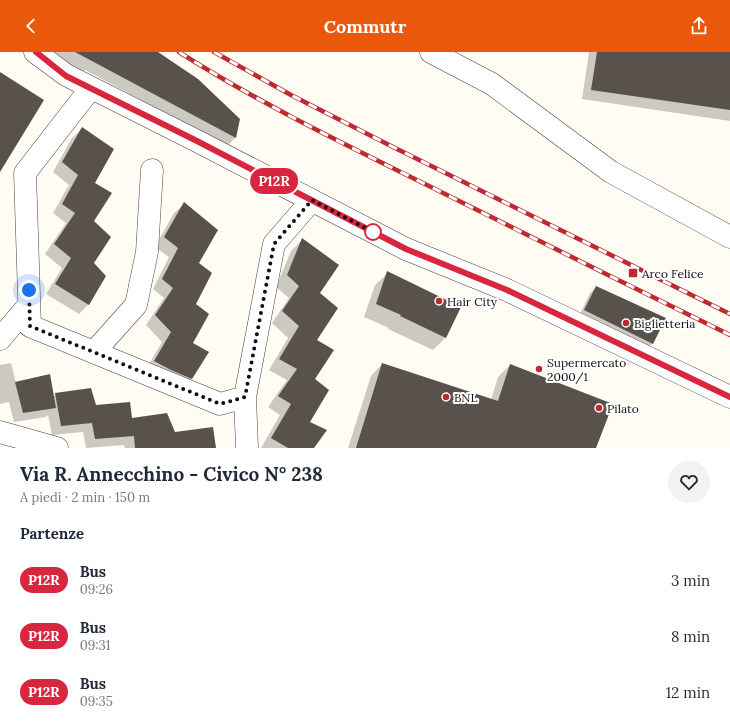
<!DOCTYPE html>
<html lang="it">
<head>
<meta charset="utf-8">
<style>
  :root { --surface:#fff; --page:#f2f2f3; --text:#1f2937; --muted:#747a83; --accent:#ea580c }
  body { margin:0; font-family:Lora,serif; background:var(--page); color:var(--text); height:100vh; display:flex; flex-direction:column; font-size:15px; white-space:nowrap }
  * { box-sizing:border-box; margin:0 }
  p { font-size:13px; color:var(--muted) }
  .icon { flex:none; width:22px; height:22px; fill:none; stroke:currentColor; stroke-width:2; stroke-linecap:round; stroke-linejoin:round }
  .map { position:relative; height:396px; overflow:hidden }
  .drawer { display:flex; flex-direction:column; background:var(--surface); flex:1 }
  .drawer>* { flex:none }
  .badge { padding:0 8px; border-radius:13px; font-size:14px; line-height:26px }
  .you { position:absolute; width:20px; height:20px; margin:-10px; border:3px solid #fff; border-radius:50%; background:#1a73e8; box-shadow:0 0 0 6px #1a73e833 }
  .map>.badge { position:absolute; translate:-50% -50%; box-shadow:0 0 0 2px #fff }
  h2 { padding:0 20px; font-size:15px; line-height:36px }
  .round { display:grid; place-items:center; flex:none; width:42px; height:42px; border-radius:21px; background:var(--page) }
  .head { display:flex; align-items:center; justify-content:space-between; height:68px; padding:0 20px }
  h1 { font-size:19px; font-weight:800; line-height:30px }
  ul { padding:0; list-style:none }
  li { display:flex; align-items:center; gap:12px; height:56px; padding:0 20px }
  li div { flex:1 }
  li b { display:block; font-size:15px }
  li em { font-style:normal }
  li .badge { min-width:44px; font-weight:700; text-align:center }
  header { display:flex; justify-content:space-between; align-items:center; height:52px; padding:0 20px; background:var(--accent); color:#fff; font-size:18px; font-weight:800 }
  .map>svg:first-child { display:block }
  .shadow { fill:#0003 }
  .building { fill:#58514c }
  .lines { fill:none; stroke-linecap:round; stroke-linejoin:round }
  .minor-casing { stroke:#434343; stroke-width:23 }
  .minor { stroke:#fff; stroke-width:22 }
  .rail-casing { stroke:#bd2a31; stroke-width:4.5 }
  .rail { stroke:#fff; stroke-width:3; stroke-dasharray:9; stroke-linecap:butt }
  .line-casing { stroke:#fff; stroke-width:9 }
  .line { stroke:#d7263d; stroke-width:6 }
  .walk { stroke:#101010; stroke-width:4; stroke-dasharray:0 7.2 }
  .stop-dot { fill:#fff; stroke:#d7263d; stroke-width:2 }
  .poi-dot { fill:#bd2a31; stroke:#fff; stroke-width:1.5 }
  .labels { text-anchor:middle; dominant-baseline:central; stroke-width:4; stroke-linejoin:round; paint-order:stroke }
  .poi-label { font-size:12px; fill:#101010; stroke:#fff; text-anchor:start }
</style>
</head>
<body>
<header><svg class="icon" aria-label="back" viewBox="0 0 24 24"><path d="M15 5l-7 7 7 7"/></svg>Commutr<svg class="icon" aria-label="share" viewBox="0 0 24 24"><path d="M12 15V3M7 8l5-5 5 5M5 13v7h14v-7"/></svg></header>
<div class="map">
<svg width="730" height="396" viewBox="0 0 730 396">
  <rect width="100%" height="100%" fill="#fffcf3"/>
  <!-- shadow -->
  <path class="shadow" d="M47 0H157L239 67 235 86 227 94 85 18 80 22Z
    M589 0H730V69L582 47Z
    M82 77 94 132 92 169 93 211 104 224 88 253 79 262 46 242 62 216 45 202 66 171 53 161 69 133 53 120 72 86Z
    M184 152 198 212 192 292 191 326 182 336 145 319 162 290 146 273 164 246 153 237 169 205 155 195 174 161Z
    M302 188 319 241 315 288 314 327 308 370 313 396H261L280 363 268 355 287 328 269 318 288 286 272 271 289 246 276 235 291 199Z
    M388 221 446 285 433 298 388 277 389 276 364 265 375 233Z
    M596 235 665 267 652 292 646 298 579 264 590 241Z
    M11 311 16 331 53 344 56 342 96 354 215 396H125L124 393 86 396 83 380 52 383 48 363 46 365 14 370 9 350 0 352V313Z
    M382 312 491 348 498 325 510 313 595 396H348L371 324Z"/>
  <!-- building -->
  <path class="building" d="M75 0H158L198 27 240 67 236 86Z
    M597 0H730V58L591 38Z
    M0 20 44 48 0 120Z
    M82 75 114 97 95 131 112 141 94 169 111 185 94 211 106 224 89 253 55 232 71 206 54 192 75 161 62 152 78 123 62 110Z
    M184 150 218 178 199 211 212 221 196 252 209 262 193 291 209 300 192 327 171 318 154 309 171 280 155 263 173 236 162 227 178 196 164 185Z
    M302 186 339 213 320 241 338 256 317 288 334 298 315 327 329 338 310 370 327 378 314 396H288L271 386 291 352 278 344 297 317 279 307 299 274 282 259 299 234 287 223Z
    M387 219 461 255 446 286 400 264 401 263 376 252Z
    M596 234 666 266 653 292 584 258Z
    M382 311 498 349 510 312 613 352 596 396H356Z
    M50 322 56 356 23 361 15 330Z
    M91 336 96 353 130 350 132 366 167 361 175 380 213 375 216 396H135L134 384 95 387 92 371 61 374 55 341Z"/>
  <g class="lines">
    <defs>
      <path id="minor" d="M35 0 66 23 195 88 406 197 507 238 730 345
        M431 0 492 32 611 120 730 185
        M91 36 25 121 30 274 220 352 245 345 274 192 312 148
        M0 287 29 253
        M94 300 136 253 147 200 152 118
        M245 345 247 396
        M0 380 57 396"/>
    </defs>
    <!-- minor casing -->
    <use href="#minor" class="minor-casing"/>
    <!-- minor -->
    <use href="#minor" class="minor"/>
    <defs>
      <path id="rail" d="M179 0C259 51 346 93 431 135 531 185 630 234 730 283
        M214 0 291 43 391 94 730 262"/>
    </defs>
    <!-- rail casing -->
    <use href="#rail" class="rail-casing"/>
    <!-- rail -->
    <use href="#rail" class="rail"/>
  </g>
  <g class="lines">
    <defs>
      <path id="line" d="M36 0 66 24 195 88 406 197 507 238 730 345"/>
    </defs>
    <!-- line casing -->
    <use href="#line" class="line-casing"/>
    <!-- line -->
    <use href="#line" class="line"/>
    <!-- walk -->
    <path class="walk" d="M29 238 30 274 220 352 245 345 274 192 312 148 379 183 373 180"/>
  </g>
  <!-- markers -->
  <circle class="stop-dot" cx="373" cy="180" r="8"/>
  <g class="poi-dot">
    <rect x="628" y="216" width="10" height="10" rx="2"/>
    <circle cx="439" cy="249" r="4"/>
    <circle cx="626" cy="271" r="4"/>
    <circle cx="539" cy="317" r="4"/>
    <circle cx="446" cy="345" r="4"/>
    <circle cx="599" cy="356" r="4"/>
  </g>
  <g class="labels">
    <!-- poi labels -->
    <g class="poi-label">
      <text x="642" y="221">Arco Felice</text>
      <text x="447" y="249">Hair City</text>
      <text x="634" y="271">Biglietteria</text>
      <text x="547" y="310">Supermercato<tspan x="547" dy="14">2000/1</tspan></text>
      <text x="454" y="345">BNL</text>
      <text x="607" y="356">Pilato</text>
    </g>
  </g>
</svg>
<div class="you" style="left:29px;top:238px"></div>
<b class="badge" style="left:274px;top:129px;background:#d7263d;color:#fff">P12R</b>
</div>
<section class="drawer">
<div class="head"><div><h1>Via R. Annecchino - Civico N° 238</h1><p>A piedi · 2 min · 150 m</p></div><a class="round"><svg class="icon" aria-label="heart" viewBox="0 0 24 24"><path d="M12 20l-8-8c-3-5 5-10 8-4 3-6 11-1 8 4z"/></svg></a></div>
<h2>Partenze</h2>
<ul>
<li><span class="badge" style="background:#d7263d;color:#fff">P12R</span><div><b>Bus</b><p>09:26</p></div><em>3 min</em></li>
<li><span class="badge" style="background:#d7263d;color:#fff">P12R</span><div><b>Bus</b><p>09:31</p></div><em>8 min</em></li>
<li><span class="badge" style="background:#d7263d;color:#fff">P12R</span><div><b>Bus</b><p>09:35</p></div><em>12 min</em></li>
</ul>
</section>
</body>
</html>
